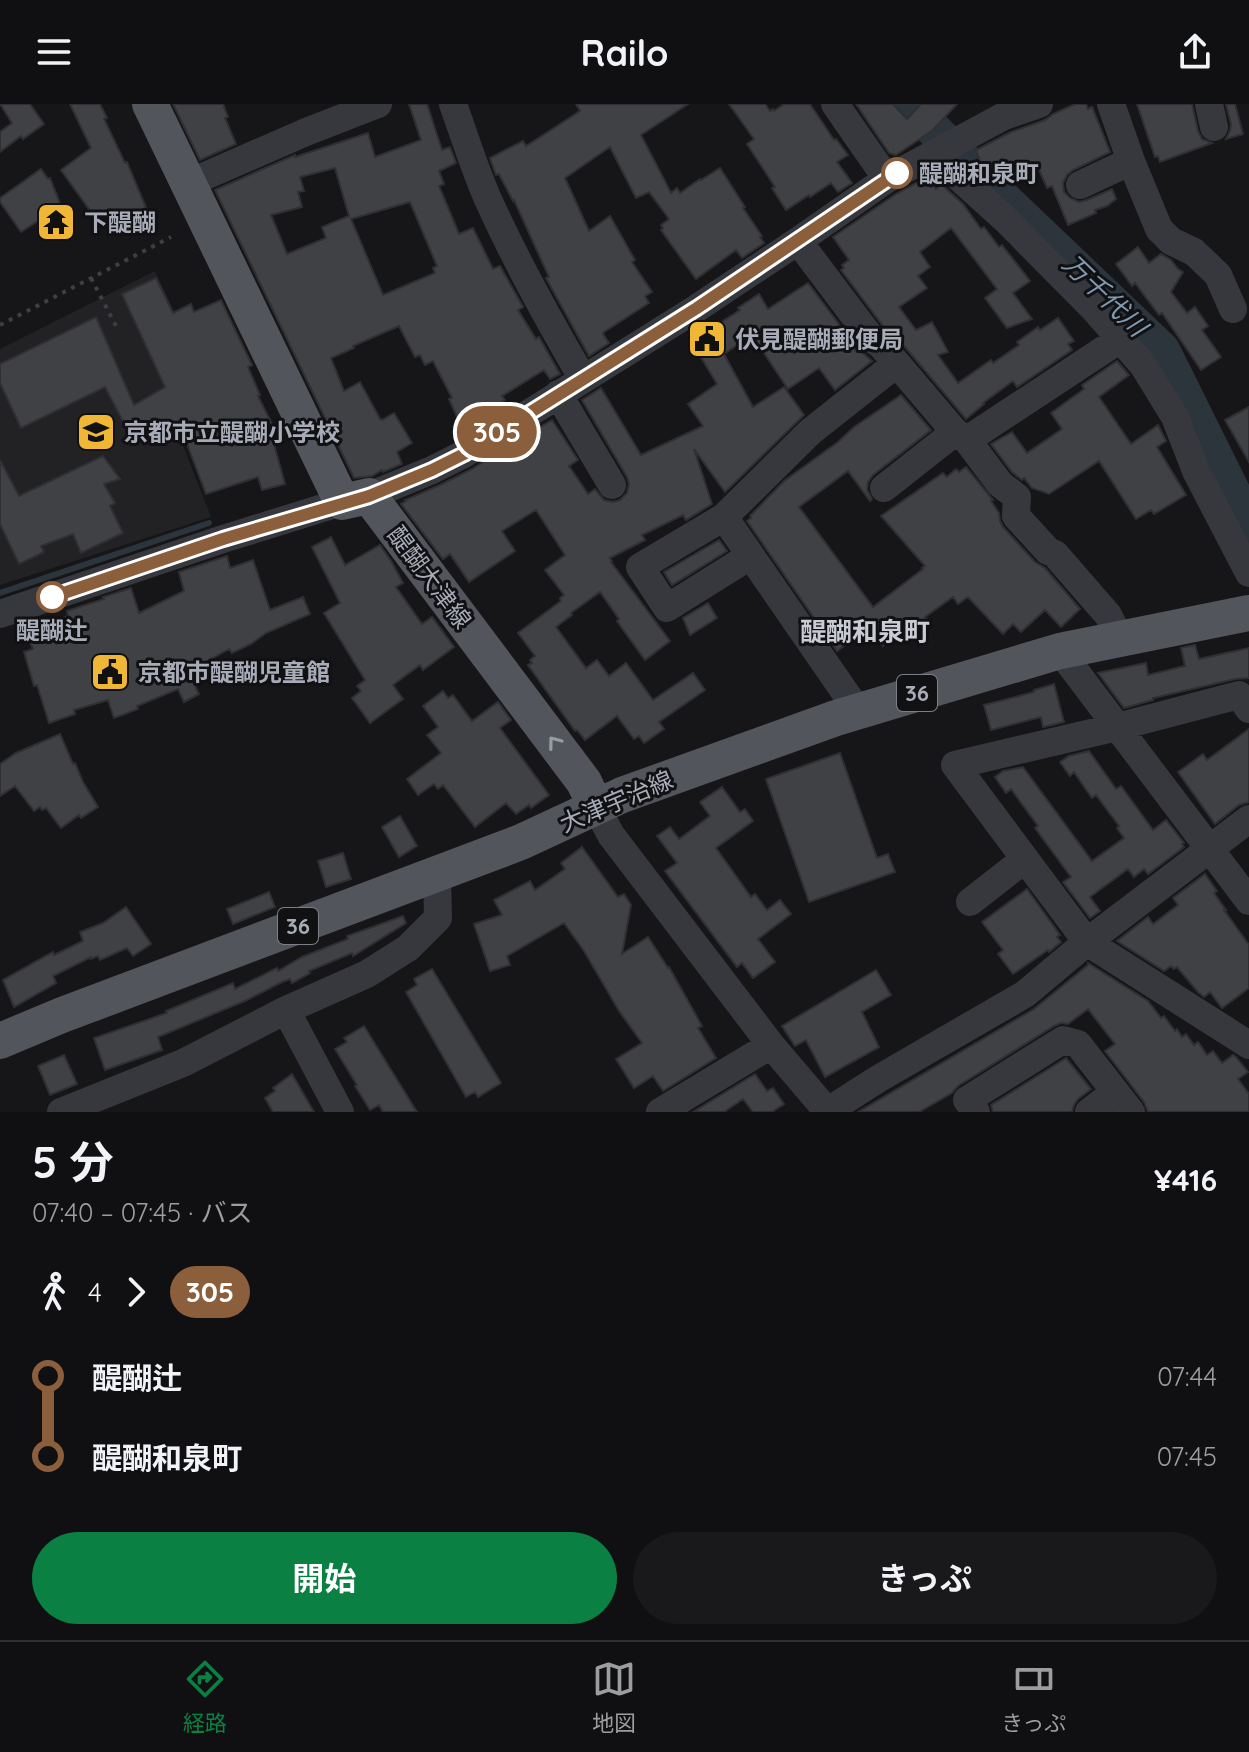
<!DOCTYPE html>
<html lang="ja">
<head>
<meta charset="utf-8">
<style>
  :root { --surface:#101012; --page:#19191b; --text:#f1f3f6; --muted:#9c9d9f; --line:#303032; --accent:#0b8043 }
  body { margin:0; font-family:Quicksand,"Noto Sans JP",sans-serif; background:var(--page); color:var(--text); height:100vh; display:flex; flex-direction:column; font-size:30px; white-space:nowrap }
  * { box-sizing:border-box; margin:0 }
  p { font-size:26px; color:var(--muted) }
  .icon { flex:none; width:44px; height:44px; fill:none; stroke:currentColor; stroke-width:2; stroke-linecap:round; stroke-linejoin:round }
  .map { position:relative; height:1008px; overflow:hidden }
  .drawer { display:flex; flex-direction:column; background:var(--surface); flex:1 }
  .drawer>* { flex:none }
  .badge { padding:0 16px; border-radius:26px; font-size:28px; line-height:52px }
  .map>.badge { position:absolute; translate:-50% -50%; box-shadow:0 0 0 4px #fff }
  .legs { display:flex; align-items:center; gap:12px; height:88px; padding:0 32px; font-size:26px }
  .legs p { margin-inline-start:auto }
  .headline { display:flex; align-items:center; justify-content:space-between; height:136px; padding:0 32px }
  h1 { font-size:44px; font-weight:700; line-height:60px }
  .cta { display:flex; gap:16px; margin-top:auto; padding:16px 32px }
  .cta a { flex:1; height:92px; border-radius:48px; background:var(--accent); color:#fff; font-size:32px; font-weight:700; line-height:92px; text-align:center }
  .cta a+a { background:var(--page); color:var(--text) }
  ul { padding:0 32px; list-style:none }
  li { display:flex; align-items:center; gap:28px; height:80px; font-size:30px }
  li i { display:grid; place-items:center; width:12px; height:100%; margin:0 10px; background:currentColor }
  li i::after { content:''; width:20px; height:20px; margin:-10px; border:6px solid; border-radius:50%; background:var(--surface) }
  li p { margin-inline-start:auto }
  li:first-child i { background:linear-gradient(#0000 50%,currentColor 0) }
  li:last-child i { background:linear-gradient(currentColor 50%,#0000 0) }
  header { display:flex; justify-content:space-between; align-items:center; height:104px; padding:0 32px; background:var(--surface); font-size:36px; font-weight:700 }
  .tab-bar { display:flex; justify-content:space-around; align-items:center; height:112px; border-top:2px solid var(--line); background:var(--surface); font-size:22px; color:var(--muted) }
  .tab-bar a { display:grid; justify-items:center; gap:4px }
  .tab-bar .selected { color:var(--accent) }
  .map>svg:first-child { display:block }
  .built { fill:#222225 }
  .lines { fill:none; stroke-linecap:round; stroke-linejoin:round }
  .stream { stroke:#2c343c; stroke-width:6 }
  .river { stroke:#2c343c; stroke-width:36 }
  .building { fill:#404145; stroke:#303034; stroke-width:2; fill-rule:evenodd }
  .path { stroke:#3d3f44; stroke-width:4; stroke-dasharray:4 6; stroke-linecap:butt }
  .minor { stroke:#37383d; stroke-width:28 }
  .major { stroke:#53555c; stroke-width:36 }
  .oneway { stroke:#979ba6 }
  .line-1-casing { stroke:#fff; stroke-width:18 }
  .line-1 { stroke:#8b5e3c; stroke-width:12 }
  .stop-1-dot { fill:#fff; stroke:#8b5e3c; stroke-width:4 }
  .labels { text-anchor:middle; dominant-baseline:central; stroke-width:6; stroke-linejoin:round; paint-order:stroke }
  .shield { fill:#111113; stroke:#7b7e86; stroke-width:2 }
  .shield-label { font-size:22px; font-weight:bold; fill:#a8acb8 }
  .stop-label { font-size:24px; font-weight:bold; fill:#a8acb8; stroke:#111113; text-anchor:start }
  .poi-label { font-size:24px; font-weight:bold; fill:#a8acb8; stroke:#111113; text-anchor:start }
  .street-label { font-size:24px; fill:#a8acb8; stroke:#111113 }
  .water-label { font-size:26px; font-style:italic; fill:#7f99b2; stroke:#111113 }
  .neighbourhood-label { font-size:26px; font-weight:bold; fill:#c9ccd4; stroke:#111113 }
</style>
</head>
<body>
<header><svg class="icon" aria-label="menu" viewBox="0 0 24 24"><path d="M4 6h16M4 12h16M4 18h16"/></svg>Railo<svg class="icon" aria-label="share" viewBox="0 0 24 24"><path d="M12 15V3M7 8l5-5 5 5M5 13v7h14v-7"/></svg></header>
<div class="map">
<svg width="1249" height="1008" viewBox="0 0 1249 1008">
  <rect width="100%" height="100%" fill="#161618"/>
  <!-- built -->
  <path class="built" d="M155 167 207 278 206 322 180 334 211 413 0 481V245Z"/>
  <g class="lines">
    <!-- stream -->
    <path class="stream" d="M0 489 209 419"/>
    <!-- river -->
    <path class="river" d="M908 0 991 83 1162 246 1249 421"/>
  </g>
  <!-- building -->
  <path class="building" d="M0 0H30L44 20 23 35 21 32 0 48V28L12 19Z
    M70 0H100L107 14 104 15 125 59 127 58 147 106 116 119 110 105 96 115 61 66 91 44Z
    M173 0H223L228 13 225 14 236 40 200 56Z
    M409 0H427L442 46 450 43 456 59 439 67 444 80 439 82 459 130 473 124 493 165 500 162 523 203 518 206 536 235 539 233 560 270 550 275 544 266 502 292 505 296 483 310V312L461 322 449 295 452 294 433 257 425 261 420 251 415 253 399 222 353 242 354 244 331 254 344 287 360 278 380 315 382 316 394 309 412 339 397 348 402 360 383 368 382 366 372 372 354 374 215 86 295 51V53L368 29 375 53 421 36ZM335 64 349 112 322 123 326 134 287 150 271 111 302 103 298 88 304 87 300 73ZM410 98 437 162 433 164 435 169 383 191 351 115Z
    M576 0H688L641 31 671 89 677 84 680 89 700 75 701 76 720 64 745 103 743 104 762 132 760 133 764 139 742 154 736 146 696 175 661 126 663 124 661 121 669 115 649 88 636 94 610 43 565 74 589 127 610 112 635 156 632 158 652 188 645 192 649 199 604 228 603 230 609 239 589 252 546 174 549 173 514 96 513 97 499 70 496 71 490 54 523 37 526 42 580 7Z
    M729 0H765L770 7 773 5 774 7 784 0H810L834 36 836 35 848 51 837 58 852 79 838 88 831 79 810 93 809 91 786 106 772 84 775 83 747 40 754 35Z
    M856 0H893L907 15 921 0H957L933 26 896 51 889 49Z
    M1075 0H1086L1088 5 1092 3 1110 48 1073 66 1067 71 1063 79 1064 88 1070 94 1079 98 1087 96 1112 85 1116 95 1107 102 1095 106 1096 109 1068 121 1052 82 1047 84 1038 63 1004 76 980 57 976 46 1011 28 1045 16 1053 10Z
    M1137 0H1192L1198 27 1202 35 1212 39 1160 58 1158 52 1155 53Z
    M1226 0H1235L1243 30 1226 35 1230 27 1231 20Z
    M41 65 48 75 50 74 61 102 21 128 0 98V94Z
    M927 73 936 85 941 80 963 100 981 125 984 123 999 143 1002 141 1030 177 1013 189 1032 215 1007 224 985 194 997 185 951 124 920 148 930 163 918 172 927 184 899 203 916 226 932 218 948 248 938 251 958 279 991 256 993 259 1019 241 1017 238 1038 223 1040 226 1058 214 1074 237 1068 240 1072 246 1017 283 1013 277 983 299 984 300 966 315 894 230 883 222 841 166 844 164 842 161 849 156 833 133 896 90Z
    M1138 143 1149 159 1161 150 1171 156 1178 165 1183 168 1171 188 1187 209 1195 203 1208 222 1202 226 1221 253 1201 266 1162 209 1159 211 1135 179 1132 182 1116 160Z
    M156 174 173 209 191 200 194 208 221 196 252 261 248 263 260 291 258 292 274 324 270 326 285 380 262 386 258 373 206 390 179 319 135 340 105 283 21 324 0 279V260L96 213 134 301 165 283 122 190Z
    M808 179 857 244 872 257 835 286 819 264 788 285 752 231 724 250 753 303 784 283 804 311 725 388 694 345 712 400 686 416 683 411 642 431 645 436 610 454 612 457 611 458 670 537 645 556 617 517 619 515 600 488 571 509 572 511 556 523 586 564 597 556 609 572 626 559 653 596 693 569 705 586 659 618 664 625 644 639 639 632 634 635 617 612 585 636 577 626 575 627 528 561 532 559 530 556 535 552 518 529 561 497 560 494 564 491 545 466 565 451 536 406 502 427 515 447 469 478 450 450 443 455 401 400 406 397 405 396 440 381 472 365 494 351 496 354 523 336 522 334 552 316 578 356 569 362 588 390 595 385 604 396 613 398 620 396 627 389 629 380 627 373 582 296 601 284 641 351 703 322 688 300 717 280 696 245 721 231 715 222 740 206 738 204 759 190 768 205Z
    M1117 257 1129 271 1099 293 1131 340 1158 321 1166 337 1157 343 1186 391 1154 410 1151 406 1136 415 1099 357 1049 390 1032 384 1024 374 1022 376 1012 368 991 340 1012 328 1027 349 1062 325 1051 309 1084 285 1082 281Z
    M901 291 931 326 873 371 868 378 867 386 872 395 870 397 848 367 799 403 873 503 923 465 922 464 925 462 881 412 943 369 947 373 956 365 959 368 966 363 993 396 991 397 999 409 1000 417 1003 423 1035 458 1045 464 1080 505 1061 523 1045 506 1021 528 1013 520 1003 530 968 493 958 500 953 493 925 513 929 518 921 536 917 530 906 538 900 529 883 542 869 524 837 547 747 417 751 414 750 412 784 377 838 338 854 323Z
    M1249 303V358L1225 316Z
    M103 352 120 375 104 380 115 399 110 402 123 429 81 449 73 430 41 442 44 448 19 460 0 420V356L19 392Z
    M331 433 345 461 380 441 391 457 403 479 396 483 422 520 432 513 454 543 423 566 420 561 393 581 403 595 370 619 352 594 361 587 357 582 365 576 324 509 340 499 312 443Z
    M719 436 727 447 672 481 664 468Z
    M227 452 230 464 253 456 270 506 303 493 310 510 266 529 251 540 232 549 229 545 188 568 199 590 184 598 178 585 137 602 138 605 114 614 108 596 74 606 75 610 49 619 37 581 34 582 24 548 33 545 30 538 60 528 56 516 68 512 67 507 104 495 103 493 131 484 139 509 184 487 179 468Z
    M708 499 717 514 690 531 683 514Z
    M1195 541 1199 555 1249 544V574L1235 575 1153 594V596L1124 604 1098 569 1146 559 1148 571 1185 562 1181 544Z
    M1054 580 1064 618 1043 623 1041 613 991 626 984 601 1034 588V586Z
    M443 587 448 594 453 591 472 617 498 598 511 616 500 624 549 691 531 704 529 701 516 710 506 699 475 723 443 681 438 685 434 680 418 691 407 675 441 649 427 631 438 623 423 602Z
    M1249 625V698L1239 701 1215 720 1178 668 1203 650 1207 656Z
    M60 630 73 660 75 659 83 678 98 703 81 714 79 711 61 724 46 704 42 706 40 703 34 707 15 682 0 692V660L16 649Z
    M1089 647 1116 685 1121 682 1153 726 1166 716 1184 739 1182 740 1184 743 1148 770 1144 765 1134 773 1128 765 1090 793 1100 807 1090 814 1063 778 1071 773 1035 724 1038 722 1011 685 1006 689 995 673 1003 667 1023 663 1092 757 1124 734 1117 724 1119 722 1096 691 1092 694 1074 668 1070 672 1060 658 1069 652Z
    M840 649 877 754 888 750 895 768 809 798 766 675Z
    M722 683 740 708 745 705 753 717 716 744 751 793 755 790 767 806 780 796 791 810 758 835 775 858 753 874 742 859 737 863 665 767 677 759 657 732 670 723 679 735 710 712 700 698Z
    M400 712 417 742 399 753 382 723Z
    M582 743 618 793 624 790 631 801 622 850 648 833 668 864 669 863 702 922 698 924 716 954 663 987 653 972 634 984 616 955 642 939 619 907 584 847 564 819 507 852 510 861 490 867 474 820 502 811 494 796 530 777 535 786 565 765 561 759Z
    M343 749 351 775 326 783 318 757Z
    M1205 770 1217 787 1214 789 1226 806H1224L1249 841V884L1222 904 1210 888 1204 893 1198 888 1177 863 1174 865 1171 862 1164 867 1117 837 1148 813 1153 820 1178 801 1173 794Z
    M1027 785 1060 831 1057 833 1061 838 1049 848 1048 846 1013 870 998 850 1003 846 982 818Z
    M269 788 275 803 233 820 227 805Z
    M126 803 151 840 133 852 127 844 100 856 98 852 91 855V853L53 872 56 879 14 903 3 876 53 848 54 851 83 837 80 828 103 819Z
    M403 812 406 819 353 852 352 849 309 867 310 869 292 879 290 875 282 878 247 896 158 933 162 946 105 966 94 934 167 909 166 907 233 879 235 885 277 864 278 867 302 853 348 835 347 832Z
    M1088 859 1148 897 1161 914 1164 912 1175 927 1177 925 1182 933 1186 930 1194 941 1198 938 1207 951 1213 947 1222 959 1233 951 1236 953 1248 968 1238 975 1249 990V1008H1148L1144 998 1105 947 1115 940 1088 905 1068 920 1061 919 1054 922 958 982 952 989 919 1008H858L1034 905 1088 861Z
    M432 865 501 979 478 993 475 988 466 993 406 888 417 881 414 875Z
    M876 866 891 891 862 908 879 943 825 973 806 936 795 942 782 922Z
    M364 922 417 1008H383L379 1001 370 1006 355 982 357 981 335 945 347 938 344 934Z
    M64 951 77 980 50 991 38 962Z
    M1066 954 1091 985 1078 995 1074 1001 1072 1008H993L991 1001Z
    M292 970 314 1008H273L265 994 275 987 273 984Z
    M755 970 767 987 773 984 784 1000 772 1008H753L743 995 724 1008H693Z"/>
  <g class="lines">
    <!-- path -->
    <path class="path" d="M91 174 117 224
      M0 221 171 133"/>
    <!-- minor -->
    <path class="minor" d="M453 0C464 31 474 63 487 93 515 156 548 215 583 275
      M835 0 887 75
      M1111 0 1131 57 1159 125 1171 137 1194 148 1218 171 1233 205
      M1209 0 1214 23
      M933 50 1004 114 1095 206 1143 261 1175 313 1196 367 1249 469
      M189 79 306 28 378 0
      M1080 81 1131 57
      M798 137 871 234 881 241 955 328 967 336 1000 380 1017 393 1016 412 1048 447 1055 450 1108 511 1120 535
      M558 290 612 381
      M967 336 1120 235
      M884 384 955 328
      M369 392 432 366 464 350 697 204 798 137 887 75 1004 12 1039 0
      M724 413 858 607
      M750 452 667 504 640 463 724 413 810 328 896 260
      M0 510 223 435 342 398
      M1060 547 1249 797
      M1249 605 1239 591 1117 623 955 661 1087 838 1249 941
      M596 703 611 731 771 941 828 1008
      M970 798 1025 755
      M286 906 340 1008
      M828 1007 878 975 1025 890 1087 838 1249 715
      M61 1008 183 959 286 906 367 870 408 844 438 814 437 769
      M660 1008 771 941
      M976 1008 967 996 1063 936 1078 940 1131 1008
      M1089 1008 1115 988"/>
    <!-- major -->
    <path class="major" d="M150 0 342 398 369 392 584 678 596 703
      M0 937 62 911 521 738 622 691 836 614 1060 547 1249 509"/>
  </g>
  <!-- one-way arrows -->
  <defs><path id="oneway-chevron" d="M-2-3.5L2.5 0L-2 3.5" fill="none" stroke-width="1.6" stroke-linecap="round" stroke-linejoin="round" transform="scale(2)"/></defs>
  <use class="oneway" href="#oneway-chevron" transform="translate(554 638) rotate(-127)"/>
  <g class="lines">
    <defs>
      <path id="line-1" d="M52 493 223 435 369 392 432 366 464 350 697 204 897 69"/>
    </defs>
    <!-- line-1 casing -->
    <use href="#line-1" class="line-1-casing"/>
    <!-- line-1 -->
    <use href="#line-1" class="line-1"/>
  </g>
  <!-- icons -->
  <defs>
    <symbol id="temple-square" viewBox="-11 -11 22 22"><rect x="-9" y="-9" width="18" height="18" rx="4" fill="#f0b736" stroke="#111113"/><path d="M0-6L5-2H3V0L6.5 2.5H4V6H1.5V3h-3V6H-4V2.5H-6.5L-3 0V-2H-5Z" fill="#111"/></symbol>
    <symbol id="civic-square" viewBox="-11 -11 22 22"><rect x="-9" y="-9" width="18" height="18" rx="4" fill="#f0b736" stroke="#111113"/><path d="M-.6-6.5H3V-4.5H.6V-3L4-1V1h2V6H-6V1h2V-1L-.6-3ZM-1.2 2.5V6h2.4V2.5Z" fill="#111"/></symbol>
    <symbol id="school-square" viewBox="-11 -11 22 22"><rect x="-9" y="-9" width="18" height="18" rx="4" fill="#f0b736" stroke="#111113"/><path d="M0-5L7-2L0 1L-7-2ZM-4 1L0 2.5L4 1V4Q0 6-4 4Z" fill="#111"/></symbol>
  </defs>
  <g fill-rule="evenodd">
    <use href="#temple-square" x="34" y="96" width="44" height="44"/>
    <use href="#civic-square" x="685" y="213" width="44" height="44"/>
    <use href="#school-square" x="74" y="306" width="44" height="44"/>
    <use href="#civic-square" x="88" y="546" width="44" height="44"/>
  </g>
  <!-- markers -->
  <g class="stop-1-dot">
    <circle cx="897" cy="69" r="14"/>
    <circle cx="52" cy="493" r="14"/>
  </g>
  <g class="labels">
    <!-- shield labels -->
    <g class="shield">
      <rect x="897" y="571" width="40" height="36" rx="6"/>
      <rect x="278" y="804" width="40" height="36" rx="6"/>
    </g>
    <g class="shield-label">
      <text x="917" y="589">36</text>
      <text x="298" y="822">36</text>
    </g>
    <!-- stop labels -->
    <g class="stop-label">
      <text x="919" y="69">醍醐和泉町</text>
      <text x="52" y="526" text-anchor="middle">醍醐辻</text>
    </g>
    <!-- poi labels -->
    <g class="poi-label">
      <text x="84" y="118">下醍醐</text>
      <text x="735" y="235">伏見醍醐郵便局</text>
      <text x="124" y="328">京都市立醍醐小学校</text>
      <text x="138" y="568">京都市醍醐児童館</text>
    </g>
    <!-- street labels -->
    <g class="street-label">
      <text transform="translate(430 473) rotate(53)">醍醐大津線</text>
      <text transform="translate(616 697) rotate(-23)">大津宇治線</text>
    </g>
    <!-- water labels -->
    <g class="water-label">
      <text transform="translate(1105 191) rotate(44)">万千代川</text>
    </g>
    <!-- neighbourhood labels -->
    <g class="neighbourhood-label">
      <text x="865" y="527">醍醐和泉町</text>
    </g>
  </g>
</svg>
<b class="badge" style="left:497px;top:328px;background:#8b5e3c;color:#fff">305</b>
</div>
<section class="drawer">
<div class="headline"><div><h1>5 分</h1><p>07:40 – 07:45 · バス</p></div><b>¥416</b></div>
<div class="legs"><svg class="icon" aria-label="walk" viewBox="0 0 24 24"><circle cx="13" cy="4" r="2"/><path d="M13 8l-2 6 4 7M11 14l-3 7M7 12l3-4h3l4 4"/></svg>4<svg class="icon" aria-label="forward" viewBox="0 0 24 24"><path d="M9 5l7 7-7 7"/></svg><b class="badge" style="background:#8b5e3c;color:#fff">305</b></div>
<ul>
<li><i style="color:#8b5e3c"></i><b>醍醐辻</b><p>07:44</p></li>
<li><i style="color:#8b5e3c"></i><b>醍醐和泉町</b><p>07:45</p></li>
</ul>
<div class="cta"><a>開始</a><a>きっぷ</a></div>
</section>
<nav class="tab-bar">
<a class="selected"><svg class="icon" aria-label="directions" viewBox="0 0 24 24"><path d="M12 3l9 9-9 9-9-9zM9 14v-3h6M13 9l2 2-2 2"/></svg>経路</a>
<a><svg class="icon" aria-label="map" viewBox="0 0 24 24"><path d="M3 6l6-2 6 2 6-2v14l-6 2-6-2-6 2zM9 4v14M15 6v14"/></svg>地図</a>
<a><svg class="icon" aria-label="tickets" viewBox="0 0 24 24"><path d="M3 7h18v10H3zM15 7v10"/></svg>きっぷ</a>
</nav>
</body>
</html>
